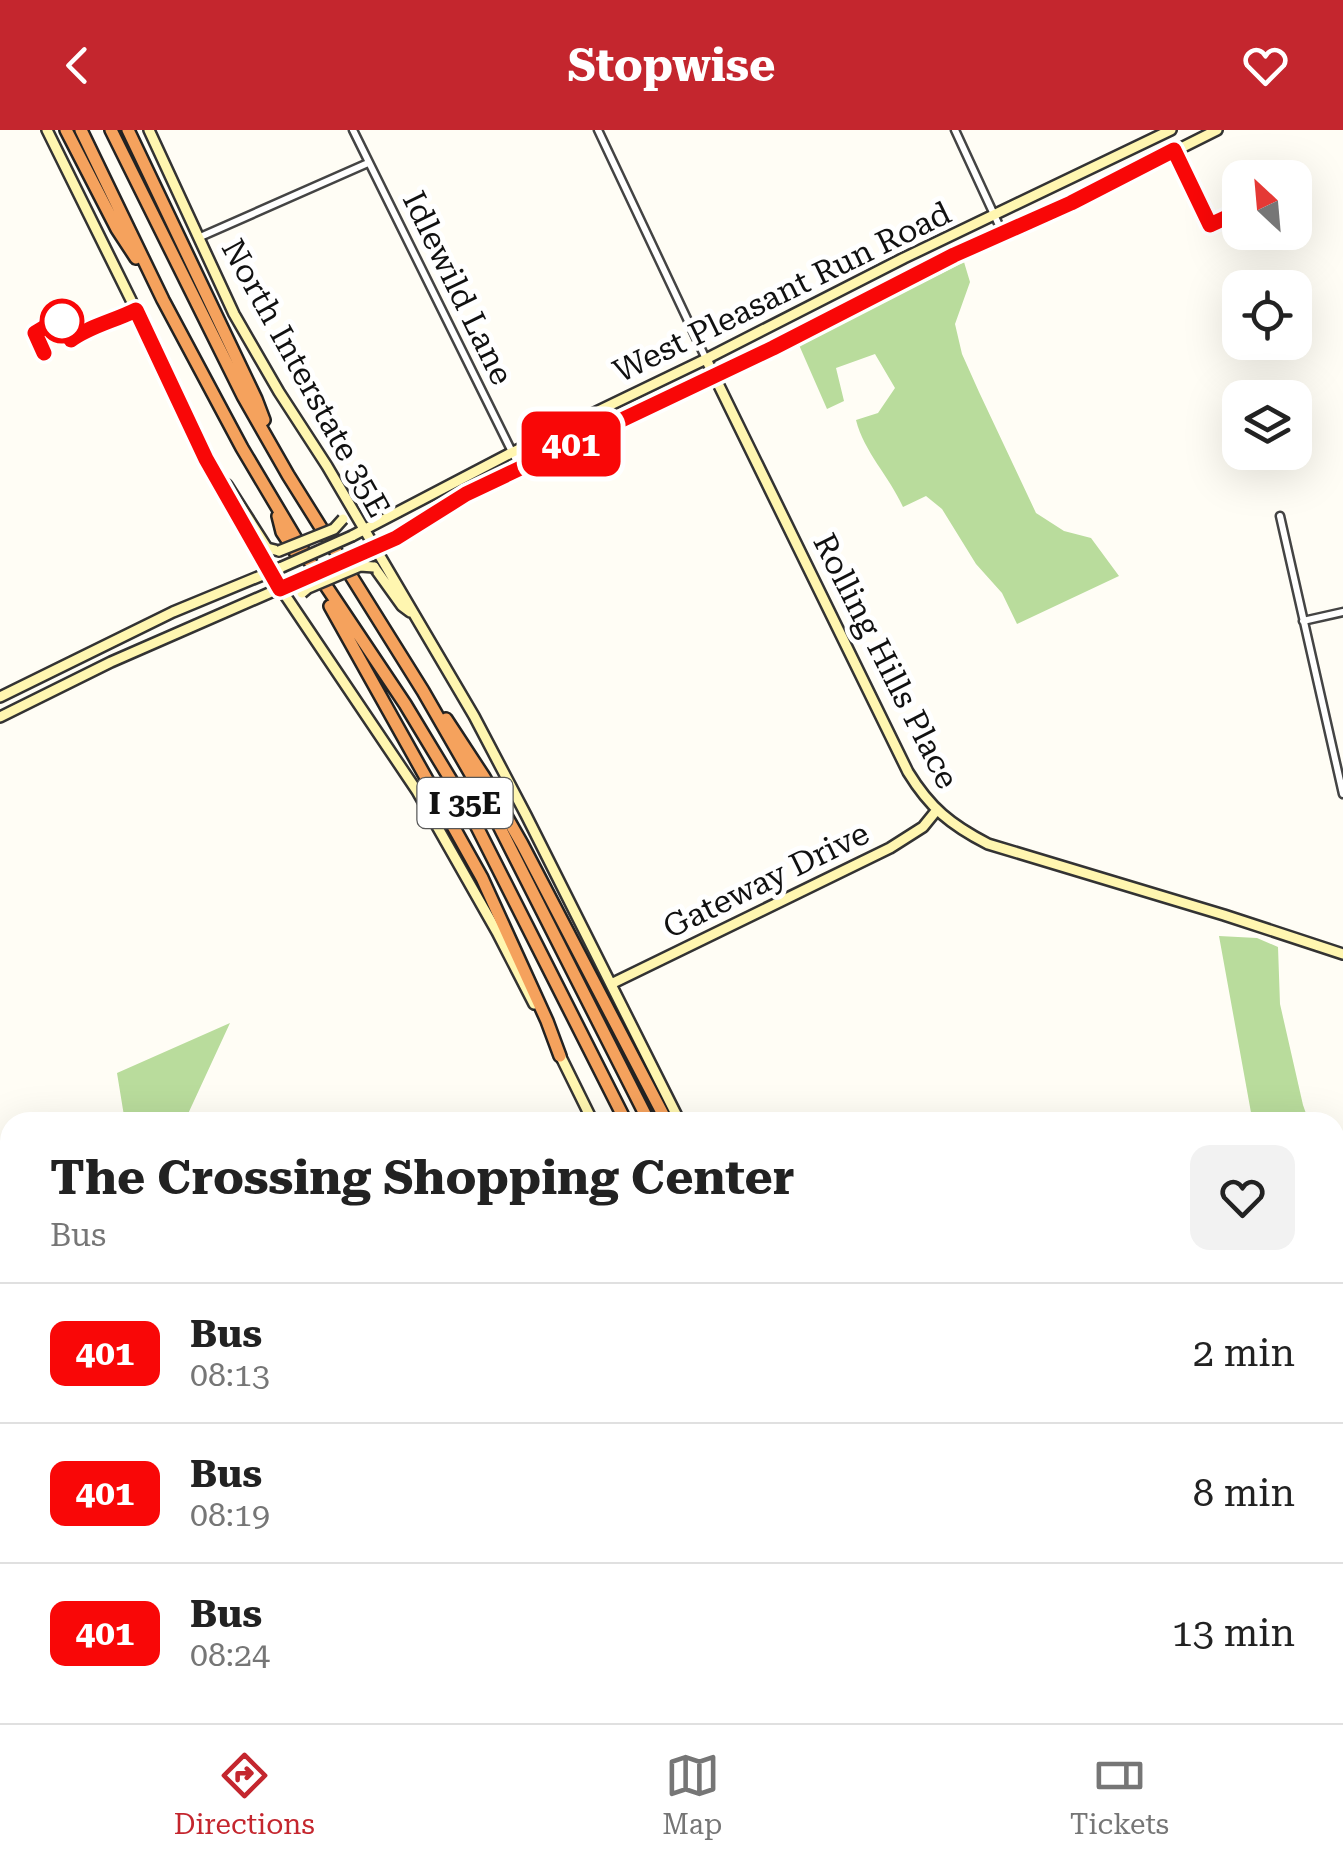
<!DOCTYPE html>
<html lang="en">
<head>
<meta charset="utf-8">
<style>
  :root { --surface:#fff; --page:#f2f2f2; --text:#222; --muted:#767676; --line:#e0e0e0; --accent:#c4262e }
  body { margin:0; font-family:"Roboto Serif",serif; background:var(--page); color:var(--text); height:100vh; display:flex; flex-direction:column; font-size:38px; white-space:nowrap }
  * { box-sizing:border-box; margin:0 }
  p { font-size:32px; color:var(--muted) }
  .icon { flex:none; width:55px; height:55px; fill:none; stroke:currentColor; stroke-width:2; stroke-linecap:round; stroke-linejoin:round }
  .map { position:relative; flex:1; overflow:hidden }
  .panel { position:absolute; left:0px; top:982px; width:1345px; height:612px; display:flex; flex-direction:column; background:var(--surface); border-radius:30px 30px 0 0; box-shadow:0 10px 40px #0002 }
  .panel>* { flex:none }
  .badge { padding:0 20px; border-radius:15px; font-size:35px; line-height:65px }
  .needle { width:65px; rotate:334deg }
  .fabs { position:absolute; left:1222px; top:30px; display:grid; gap:20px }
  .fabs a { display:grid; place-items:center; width:90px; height:90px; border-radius:20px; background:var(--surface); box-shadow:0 10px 40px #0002; font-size:50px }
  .map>.badge { position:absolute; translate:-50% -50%; box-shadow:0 0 0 5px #fff }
  .round { display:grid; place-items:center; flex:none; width:105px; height:105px; border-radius:20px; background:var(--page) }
  .summary { display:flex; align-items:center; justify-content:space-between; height:170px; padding:0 50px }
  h1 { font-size:48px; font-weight:700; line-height:75px }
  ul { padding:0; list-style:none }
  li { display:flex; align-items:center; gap:30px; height:140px; padding:0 50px; border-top:2px solid var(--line) }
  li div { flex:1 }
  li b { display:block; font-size:38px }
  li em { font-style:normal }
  li .badge { min-width:110px; font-weight:700; text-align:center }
  header { display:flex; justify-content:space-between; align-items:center; height:130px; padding:0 50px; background:var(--accent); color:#fff; font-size:45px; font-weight:700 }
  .tab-bar { display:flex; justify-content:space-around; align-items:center; height:140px; border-top:2px solid var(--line); background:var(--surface); font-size:28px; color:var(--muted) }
  .tab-bar a { display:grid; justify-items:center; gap:5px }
  .tab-bar .current { color:var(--accent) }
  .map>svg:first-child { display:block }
  .forest { fill:#b9dc9c }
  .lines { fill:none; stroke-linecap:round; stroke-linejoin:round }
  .river { stroke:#b9e0f7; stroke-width:14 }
  .street-casing { stroke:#444; stroke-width:11 }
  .secondary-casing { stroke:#333; stroke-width:14 }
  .highway-casing { stroke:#222; stroke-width:16 }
  .street { stroke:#fff; stroke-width:6 }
  .secondary { stroke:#fff6b0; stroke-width:9 }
  .highway { stroke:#f5a25d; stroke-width:11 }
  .secondary-bridge-casing { stroke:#333; stroke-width:14; stroke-linecap:butt }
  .secondary-bridge { stroke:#fff6b0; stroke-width:9 }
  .line-casing { stroke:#fff; stroke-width:22 }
  .line { stroke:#f90707; stroke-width:15 }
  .stop-dot { fill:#fff; stroke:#f90707; stroke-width:5 }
  .labels { text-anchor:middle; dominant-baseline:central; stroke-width:10; stroke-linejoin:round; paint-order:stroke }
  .shield { fill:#fff; stroke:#585858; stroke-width:2.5 }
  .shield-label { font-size:30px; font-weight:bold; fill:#111 }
  .street-label { font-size:32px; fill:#111; stroke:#fff }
</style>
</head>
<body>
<header><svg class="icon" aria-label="back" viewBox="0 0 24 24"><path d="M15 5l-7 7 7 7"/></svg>Stopwise<svg class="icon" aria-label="heart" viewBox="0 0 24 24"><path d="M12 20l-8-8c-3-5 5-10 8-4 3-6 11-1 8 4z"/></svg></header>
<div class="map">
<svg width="1343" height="1593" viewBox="0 0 1343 1593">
  <rect width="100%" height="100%" fill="#fffdf5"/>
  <!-- forest -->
  <path class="forest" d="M964 132 970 152 955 194 962 224 979 262 1036 383 1064 401 1091 408 1119 446 1017 494 1002 463 976 434 942 379 926 366 903 377C889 346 864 322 856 290L878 283 895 258 875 224 836 238 844 271 827 279 799 215Z
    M1219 806 1257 808 1278 817 1280 874 1303 975 1309 992H1245L1252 988Z
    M230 893 187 986 190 992H125L117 943Z
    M1335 1291 1343 1306V1387L1335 1376Z
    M10 1324V1585H743L747 1593H542L533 1591 424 1593H0V1330Z"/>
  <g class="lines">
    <!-- river -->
    <path class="river" d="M294 1585 314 1593
      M638 1585 655 1593
      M186 1593 196 1585
      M343 1593 357 1585"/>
    <defs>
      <path id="street" d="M353 0 520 338
        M598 0 706 229
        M955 0 1003 104
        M198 108 368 33
        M1280 386 1343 664
        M1303 491 1343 482
        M0 1232 10 1253
        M0 1262 10 1257
        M1335 1409 1343 1419"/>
      <path id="secondary" d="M47 0 131 170 175 269 223 361 281 459 417 661 497 802 534 874
        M149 0 234 184 279 262 327 336 474 586 526 685 680 992
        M706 229 908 642C930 678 951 695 988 714L1224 785 1343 824
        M220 350 227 355 267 418 279 421
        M352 406 511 323 706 229 904 128 1171 0
        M372 419 421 394 466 364 773 218 954 125 1071 73 1217 0
        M374 437 402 476 410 482
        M0 567 173 482 282 437
        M0 587 111 532 292 453
        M611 854 890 718 923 697 936 681
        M559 923 593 992
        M888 1585 892 1593
        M978 1585 982 1593"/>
      <path id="highway" d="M66 0 117 99 136 128
        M81 0 163 170 242 318 308 429 405 574 466 675 626 992
        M111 0 243 266 288 345 423 561 488 674 649 992
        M128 0 256 269 264 290
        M278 386 282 402 296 423
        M330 476 482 748 547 891 560 926
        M446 589 484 647 522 714 667 992
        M904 1585 908 1593
        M922 1585 926 1593
        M945 1585 949 1593
        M961 1585 964 1593"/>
    </defs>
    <!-- street casing -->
    <use href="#street" class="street-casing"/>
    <!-- secondary casing -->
    <use href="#secondary" class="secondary-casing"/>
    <!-- highway casing -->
    <use href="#highway" class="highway-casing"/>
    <!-- street -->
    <use href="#street" class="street"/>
    <!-- secondary -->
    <use href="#secondary" class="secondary"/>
    <!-- highway -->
    <use href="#highway" class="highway"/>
    <defs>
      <path id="secondary-bridge" d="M279 421 334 399 343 389
        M282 437 352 406
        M292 453 365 422
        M302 463 308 458 360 436 374 437"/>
    </defs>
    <!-- secondary-bridge casing -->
    <use href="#secondary-bridge" class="secondary-bridge-casing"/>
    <!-- secondary-bridge -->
    <use href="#secondary-bridge" class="secondary-bridge"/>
  </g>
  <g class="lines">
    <defs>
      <path id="line" d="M44 223 35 203 60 188 71 210C90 196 114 191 136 180L206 329 280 459 396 408 466 364 773 218 954 125 1071 73 1174 20 1210 95 1240 81"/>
    </defs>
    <!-- line casing -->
    <use href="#line" class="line-casing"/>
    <!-- line -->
    <use href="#line" class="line"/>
  </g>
  <!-- markers -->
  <circle class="stop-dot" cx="62" cy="191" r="20"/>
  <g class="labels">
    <!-- shield labels -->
    <rect class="shield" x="417.5" y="648" width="95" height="50" rx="8"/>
    <g class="shield-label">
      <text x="465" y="673">I 35E</text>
    </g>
    <!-- street labels -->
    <g class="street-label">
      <text transform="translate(458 158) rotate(64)">Idlewild Lane</text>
      <text transform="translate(782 162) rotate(-26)">West Pleasant Run Road</text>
      <text transform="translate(306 248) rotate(61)">North Interstate 35E</text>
      <text transform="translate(886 531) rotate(63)">Rolling Hills Place</text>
      <text transform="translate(766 750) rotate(-26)">Gateway Drive</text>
    </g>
  </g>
</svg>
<div class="fabs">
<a><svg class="needle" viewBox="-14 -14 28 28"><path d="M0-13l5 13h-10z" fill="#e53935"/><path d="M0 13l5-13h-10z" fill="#767676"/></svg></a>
<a><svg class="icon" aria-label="locate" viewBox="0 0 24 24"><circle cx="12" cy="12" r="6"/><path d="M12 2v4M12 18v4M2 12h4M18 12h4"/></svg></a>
<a><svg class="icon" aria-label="layers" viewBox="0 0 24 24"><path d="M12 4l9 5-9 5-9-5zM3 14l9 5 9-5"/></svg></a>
</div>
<b class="badge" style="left:571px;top:314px;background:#f90707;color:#fff">401</b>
<section class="panel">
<div class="summary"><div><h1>The Crossing Shopping Center</h1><p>Bus</p></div><a class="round"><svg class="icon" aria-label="heart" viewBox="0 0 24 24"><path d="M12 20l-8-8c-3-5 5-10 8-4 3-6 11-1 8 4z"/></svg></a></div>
<ul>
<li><span class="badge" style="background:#f90707;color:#fff">401</span><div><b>Bus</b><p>08:13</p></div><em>2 min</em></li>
<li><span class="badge" style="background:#f90707;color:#fff">401</span><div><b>Bus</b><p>08:19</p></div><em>8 min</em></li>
<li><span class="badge" style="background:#f90707;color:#fff">401</span><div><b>Bus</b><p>08:24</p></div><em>13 min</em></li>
</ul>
</section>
</div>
<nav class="tab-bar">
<a class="current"><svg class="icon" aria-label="directions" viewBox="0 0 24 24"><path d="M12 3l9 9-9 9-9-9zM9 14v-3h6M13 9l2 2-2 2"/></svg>Directions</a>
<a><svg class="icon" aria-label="map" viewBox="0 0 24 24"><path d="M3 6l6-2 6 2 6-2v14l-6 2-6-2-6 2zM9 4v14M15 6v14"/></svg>Map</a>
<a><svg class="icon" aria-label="tickets" viewBox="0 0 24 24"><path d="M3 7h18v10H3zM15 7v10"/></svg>Tickets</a>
</nav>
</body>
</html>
